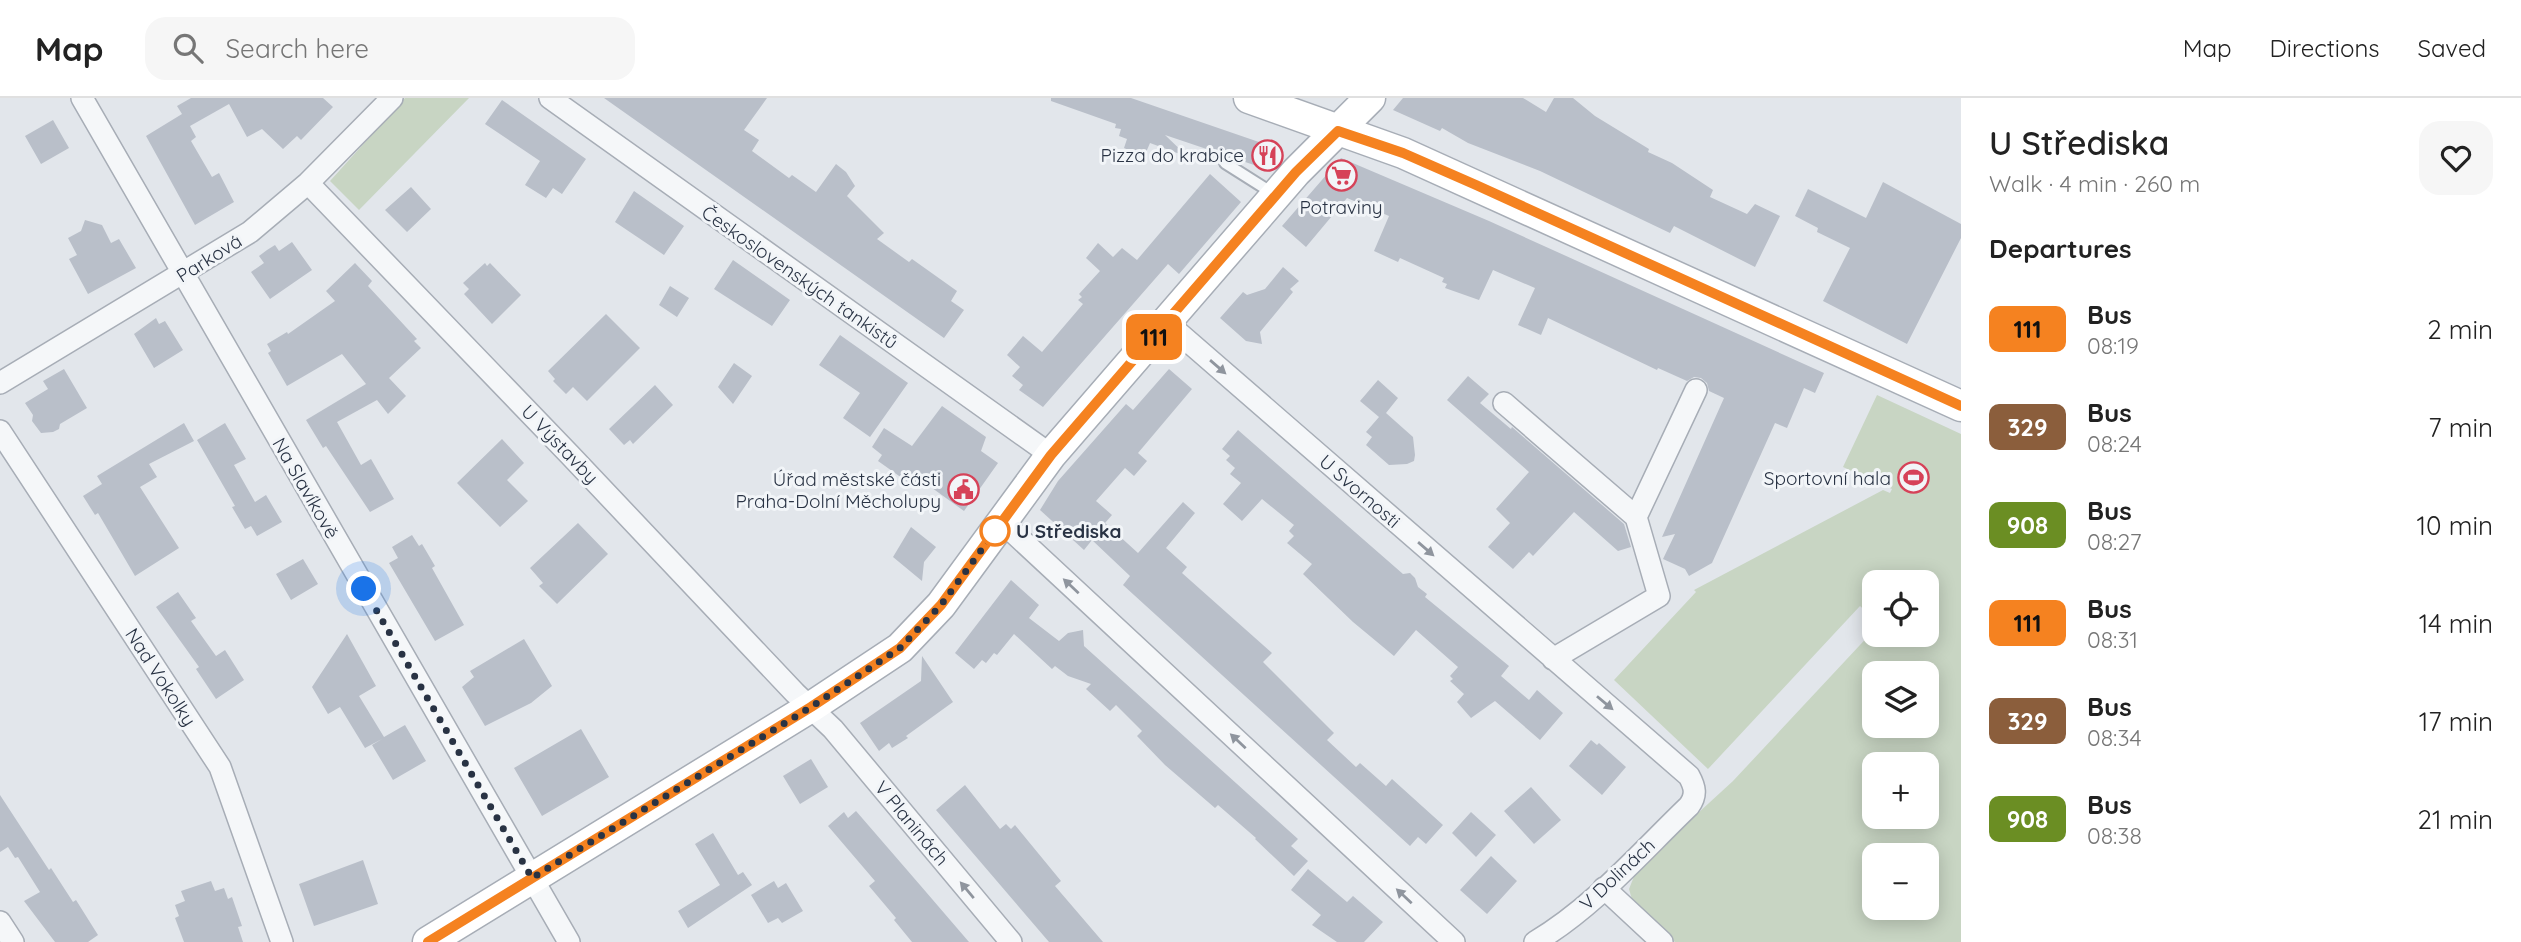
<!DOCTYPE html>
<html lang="en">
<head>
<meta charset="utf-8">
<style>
  :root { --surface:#fff; --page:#f6f6f6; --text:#222; --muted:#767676; --line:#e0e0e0 }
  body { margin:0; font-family:Quicksand,sans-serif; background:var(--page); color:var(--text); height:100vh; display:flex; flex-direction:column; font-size:26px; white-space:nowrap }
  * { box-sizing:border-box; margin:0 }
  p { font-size:23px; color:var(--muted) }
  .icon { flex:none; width:38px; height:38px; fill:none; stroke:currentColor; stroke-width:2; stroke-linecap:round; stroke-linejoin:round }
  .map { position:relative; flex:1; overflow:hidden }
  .drawer { display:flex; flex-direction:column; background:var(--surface); width:560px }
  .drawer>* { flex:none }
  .badge { padding:0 14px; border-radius:10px; font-size:24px; line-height:46px }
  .fabs { position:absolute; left:1862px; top:472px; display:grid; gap:14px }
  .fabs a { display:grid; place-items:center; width:77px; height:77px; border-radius:14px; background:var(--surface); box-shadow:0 4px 18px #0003; font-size:35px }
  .you { position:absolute; width:35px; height:35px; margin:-18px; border:5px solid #fff; border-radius:50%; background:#1a73e8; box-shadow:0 0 0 10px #1a73e833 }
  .map>.badge { position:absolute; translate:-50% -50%; box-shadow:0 0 0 4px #fff }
  h2 { padding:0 28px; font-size:26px; line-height:63px }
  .round { display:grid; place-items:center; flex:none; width:74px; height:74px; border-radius:21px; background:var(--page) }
  .summary { display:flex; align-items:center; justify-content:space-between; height:119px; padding:0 28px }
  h1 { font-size:33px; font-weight:600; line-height:52px }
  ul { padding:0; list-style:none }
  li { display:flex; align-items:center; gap:21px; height:98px; padding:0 28px }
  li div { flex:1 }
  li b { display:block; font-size:26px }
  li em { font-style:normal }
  li .badge { min-width:77px; font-weight:700; text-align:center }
  header { display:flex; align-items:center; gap:42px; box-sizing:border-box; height:98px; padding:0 35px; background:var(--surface); border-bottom:2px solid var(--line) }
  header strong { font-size:33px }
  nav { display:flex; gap:38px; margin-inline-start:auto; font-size:24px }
  .search { width:490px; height:63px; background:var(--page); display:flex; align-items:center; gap:18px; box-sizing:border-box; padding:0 24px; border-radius:21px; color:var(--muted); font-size:26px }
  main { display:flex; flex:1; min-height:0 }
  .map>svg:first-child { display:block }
  .green { fill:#c8d5c3; fill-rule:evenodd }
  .building { fill:#b9bfc9 }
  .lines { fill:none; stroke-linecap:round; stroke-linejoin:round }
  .lane-casing { stroke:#a7adb6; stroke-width:14 }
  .street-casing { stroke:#a7adb6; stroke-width:24 }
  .secondary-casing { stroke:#a7adb6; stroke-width:33 }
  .lane { stroke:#f5f7f9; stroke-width:10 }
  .street { stroke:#f5f7f9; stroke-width:21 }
  .secondary { stroke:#fff; stroke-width:30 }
  .oneway { fill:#8f959e }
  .line-casing { stroke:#fff; stroke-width:16 }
  .line { stroke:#f58220; stroke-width:10 }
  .walk { stroke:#293344; stroke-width:7; stroke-dasharray:0 12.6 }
  .stop-dot { fill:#fff; stroke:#f58220; stroke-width:3.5 }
  .labels { text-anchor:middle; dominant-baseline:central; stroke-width:6; stroke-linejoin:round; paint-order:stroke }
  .poi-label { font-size:19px; fill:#293344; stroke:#f2f5f8; text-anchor:end }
  .street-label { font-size:19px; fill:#293344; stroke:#f2f5f8 }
  .stop-label { font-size:19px; font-weight:bold; fill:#293344; stroke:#f2f5f8; text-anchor:start }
</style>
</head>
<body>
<header>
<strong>Map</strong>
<div class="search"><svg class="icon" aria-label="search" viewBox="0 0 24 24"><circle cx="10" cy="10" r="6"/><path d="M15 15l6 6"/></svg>Search here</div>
<nav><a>Map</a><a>Directions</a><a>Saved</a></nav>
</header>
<main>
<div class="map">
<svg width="1961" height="844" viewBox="0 0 1961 844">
  <rect width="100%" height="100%" fill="#e2e6eb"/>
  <!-- green -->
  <path class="green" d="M405 0H469L359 112 330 83Z
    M1877 297 1961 336V844H1675L1633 805 1629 791 1637 771 1733 683 1874 532V537H1927V485H1874V521L1860 508 1708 671 1614 582 1696 494 1694 492 1883 392 1890 395 1892 391 1843 369ZM1874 576H1927V628H1874ZM1874 667H1927V719H1874ZM1874 758H1927V810H1874Z"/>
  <!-- building -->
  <path class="building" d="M191 0H323L333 9 301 42 297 38 283 51 262 31 247 39 229 6 190 28 196 39 191 43 212 79 219 75 234 104 195 127 146 38 182 16 177 8Z
    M604 0H767L744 32 759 42 752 53 789 80 792 77 816 94 836 66 846 74 855 88 847 98 884 135 877 141 909 164 912 161 957 193 951 203 964 212 944 240Z
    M1051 0H1131L1276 50 1279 61 1269 72 1165 37 1188 59 1150 45 1144 59 1124 50 1127 41 1119 38 1121 31 1115 30 1116 26 1051 3Z
    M1403 0H1523L1546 14 1554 0H1573L1595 18 1649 51 1648 54 1672 65 1713 92 1710 99 1747 116 1755 106 1780 118 1755 169 1674 128 1670 135 1540 73 1468 45 1442 30 1440 33 1393 12Z
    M502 2 586 61 562 96 553 90 546 100 525 87 540 63 485 26Z
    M53 22 69 50 41 66 25 38Z
    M1341 60 1489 123 1824 275 1815 295 1804 290 1787 330 1775 325 1712 465 1689 478 1685 471 1663 461 1675 436 1662 439 1724 300 1709 293 1707 285 1701 280 1694 279 1687 283 1658 270 1657 272 1548 220 1541 237 1518 227 1535 190 1493 172 1479 202 1445 190 1447 186 1442 184 1444 180 1400 160 1398 164 1374 153 1389 118 1347 100 1306 149 1282 128Z
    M1210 76 1241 104 1179 176 1168 166 1043 309 1019 292 1023 287 1012 278 1020 269 1007 257 1023 238 1042 254 1083 206 1078 202 1082 199 1079 196 1100 173 1086 160 1098 145 1113 159 1122 150 1137 162Z
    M1883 84 1961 126V140L1907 246 1823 203 1850 150 1817 134 1818 130 1795 118 1808 91 1866 120Z
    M411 89 431 111 407 134 385 112Z
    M634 93 684 128 664 157 615 124Z
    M85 122 102 127 111 145 119 141 136 170 88 196 69 161 77 157 68 140 81 133Z
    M292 144 312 172 270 201 251 174 264 165 259 158 267 152 275 147 279 153Z
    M733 162 790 202 772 228 714 191Z
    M355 165 372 183 368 188 417 241 414 243 421 250 389 280 406 298 388 316 377 302 337 324 361 367 371 361 394 401 370 414 326 348 323 350 306 322 366 286 342 256 287 288 268 255 271 253 267 246 287 234 288 236 335 203 326 193Z
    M485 165 487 168 490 165 521 197 492 226 464 196 469 191 463 185Z
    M1283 169 1299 183 1290 191 1293 194 1260 234 1262 246 1246 243 1220 220 1243 194 1247 197 1265 191Z
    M670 188 689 200 677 219 659 207Z
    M606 216 640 250 587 303 573 289 566 296 553 283 555 281 548 273Z
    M156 220 159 226 165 223 183 252 154 270 134 236Z
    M840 237 908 285 870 339 843 320 860 295 819 267Z
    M734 265 752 278 733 306 718 289Z
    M64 271 87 310 60 326 59 331 53 334 41 335 32 323 33 317 25 305 48 291 43 283Z
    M1169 271 1192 291 1138 355 1147 363 1134 378 1125 370 1096 403 1112 417 1105 425 1138 455 1183 404 1195 415 1166 450 1187 469 1182 475 1272 555 1263 564 1334 635 1327 642 1356 669 1360 665 1386 688 1392 681 1443 727 1426 746 1418 739 1410 748 1123 487 1130 478 1092 442 1084 452 1040 412 1058 383 1126 306 1133 312Z
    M1468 278 1489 296 1480 305 1511 331 1512 329 1624 426 1631 449 1618 453 1574 414 1533 458 1529 454 1513 471 1488 449 1510 425 1496 411 1529 374 1447 302Z
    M1378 282 1398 300 1386 315 1413 339 1415 357 1414 363 1407 366 1389 367 1366 347 1372 339 1366 334 1379 319 1360 303Z
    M655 287 673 307 633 346 630 342 624 347 609 331Z
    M942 308 986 339 981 353 998 365 964 413 921 382 916 390 878 363 882 357 872 349 884 330 912 348Z
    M184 325 194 343 149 366 157 379 140 389 179 450 135 478 98 415 95 417 83 398 102 386 97 378Z
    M225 325 246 361 234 367 255 404 266 397 282 424 257 438 251 428 245 431 232 409 235 408 197 342Z
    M1238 332 1403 476 1410 475 1415 480 1418 489 1427 496 1425 499 1509 568 1501 578 1529 602 1537 592 1563 615 1540 642 1495 603 1471 620 1457 604 1464 596 1450 583 1453 581 1450 578 1458 569 1416 532 1394 558 1353 524 1303 476 1312 466 1287 445 1294 438 1289 433 1294 427 1262 401 1242 423 1223 406 1241 385 1230 376 1235 370 1226 362 1230 358 1222 351Z
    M502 341 524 365 507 382 528 403 500 429 457 385Z
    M578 425 608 456 557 506 539 488 543 485 530 470Z
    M911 429 936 449 924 464 922 483 893 459Z
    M412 437 419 448 422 446 435 468 432 470 464 527 435 543 389 465 398 460 392 449Z
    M303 461 318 486 291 502 276 476Z
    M1011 482 1039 507 1029 520 1059 543 1068 535 1083 532 1084 548 1298 741 1291 748 1308 763 1294 778 1255 741 1256 740 1218 707 1215 710 1165 667 1137 638 1142 633 1116 607 1110 613 1086 591 1091 586 1068 578 1055 568 1052 571 1014 536 997 557 994 555 986 565 982 562 974 571 955 555Z
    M178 494 196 520 191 523 216 558 225 552 244 582 216 601 196 571 199 569 156 509Z
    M347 536 376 588 359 598 384 639 405 627 426 663 393 682 372 647 382 641 365 650 340 609 328 616 312 589Z
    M524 541 552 588 531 605 485 628 462 589 474 579 470 573Z
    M922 558 953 604 906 638 908 640 892 650 889 645 879 653 860 625 921 583Z
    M581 631 609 679 542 718 514 670Z
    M1591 642 1597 647 1599 645 1626 669 1602 697 1569 668Z
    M811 661 828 689 800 706 783 678Z
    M965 687 1000 731 1006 726 1011 731 1015 727 1061 783 1055 788 1103 844H1049L936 712Z
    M1531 689 1561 722 1534 746 1504 713Z
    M0 697 49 772 51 770 73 804 76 802 98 837 88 844H55L24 803 40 794 18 759 15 760 8 749 0 754Z
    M856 713 920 787 969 844H912L894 822 896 820 869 788 875 783 828 728 844 714 848 720Z
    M1471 714 1496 737 1476 759 1452 735Z
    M713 735 738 777 743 774 752 787 688 830 678 813 720 787 695 746Z
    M1491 758 1517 783 1487 816 1460 792Z
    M363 762 378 806 314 828 299 786Z
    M1308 771 1347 804 1353 798 1383 824 1364 844H1337L1312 827 1321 817 1291 792Z
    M211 783 215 793 224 790 228 801 232 799 242 828 238 829 243 844H184L175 820 179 818 175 807 185 803 181 793Z
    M774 783 778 790 786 785 803 813 782 825 778 820 768 825 751 797Z"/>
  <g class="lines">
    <defs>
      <path id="lane" d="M1225 65 1274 96"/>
      <path id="street" d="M82 0 569 844
        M550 0 1051 357
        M308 85 570 357 795 595 833 631 1011 844
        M1166 224 1689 678C1695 689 1697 697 1689 708 1641 754 1593 810 1535 844
        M0 285 250 134 308 85 392 0
        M1504 305 1636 419 1659 498 1553 561
        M0 333 220 669 282 844
        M1636 419 1696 292
        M1002 424 1454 844
        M1604 790 1662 844
        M0 824 13 844"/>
      <path id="secondary" d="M1249 0 1403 55 1961 308
        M428 844 811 609 900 550 941 507 1051 357 1296 74 1370 0"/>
    </defs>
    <!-- lane casing -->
    <use href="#lane" class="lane-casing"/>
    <!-- street casing -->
    <use href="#street" class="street-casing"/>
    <!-- secondary casing -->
    <use href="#secondary" class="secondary-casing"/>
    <!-- lane -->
    <use href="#lane" class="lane"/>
    <!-- street -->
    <use href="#street" class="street"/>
    <!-- secondary -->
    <use href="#secondary" class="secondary"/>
  </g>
  <!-- one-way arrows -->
  <defs><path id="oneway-solid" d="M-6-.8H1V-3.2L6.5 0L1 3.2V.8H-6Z" transform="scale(1.75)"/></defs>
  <g class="oneway">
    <use href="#oneway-solid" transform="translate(1218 269) rotate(41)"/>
    <use href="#oneway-solid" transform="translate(1426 451) rotate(41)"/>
    <use href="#oneway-solid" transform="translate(1071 488) rotate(-137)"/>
    <use href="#oneway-solid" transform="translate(1605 605) rotate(40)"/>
    <use href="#oneway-solid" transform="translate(1238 643) rotate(-137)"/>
    <use href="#oneway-solid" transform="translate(967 792) rotate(-130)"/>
    <use href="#oneway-solid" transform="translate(1404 798) rotate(-137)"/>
  </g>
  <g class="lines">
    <defs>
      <path id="line" d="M428 844 811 609 900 550 941 507 1051 357 1296 74 1338 33 1403 55 1476 87 1961 308"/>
    </defs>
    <!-- line casing -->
    <use href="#line" class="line-casing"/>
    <!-- line -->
    <use href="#line" class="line"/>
    <!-- walk -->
    <path class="walk" d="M364 491 532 780 811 609 900 550 941 507 1002 424 995 433"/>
  </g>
  <!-- icons -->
  <defs>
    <symbol id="restaurant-ring" viewBox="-11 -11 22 22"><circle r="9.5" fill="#f2f5f8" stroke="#d64258" stroke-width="1.5"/><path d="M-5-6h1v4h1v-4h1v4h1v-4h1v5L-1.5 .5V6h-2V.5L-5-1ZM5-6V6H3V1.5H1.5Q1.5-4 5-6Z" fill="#d64258"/></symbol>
    <symbol id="supermarket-ring" viewBox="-11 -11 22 22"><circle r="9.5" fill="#f2f5f8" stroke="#d64258" stroke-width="1.5"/><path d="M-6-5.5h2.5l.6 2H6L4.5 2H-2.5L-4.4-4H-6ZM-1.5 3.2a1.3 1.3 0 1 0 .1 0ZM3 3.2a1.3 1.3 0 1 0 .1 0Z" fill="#d64258"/></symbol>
    <symbol id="stadium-ring" viewBox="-11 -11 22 22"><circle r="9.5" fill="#f2f5f8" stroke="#d64258" stroke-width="1.5"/><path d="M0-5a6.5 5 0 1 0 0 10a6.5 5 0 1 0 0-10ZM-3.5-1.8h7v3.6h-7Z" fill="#d64258"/></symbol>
    <symbol id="civic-ring" viewBox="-11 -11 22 22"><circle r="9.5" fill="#f2f5f8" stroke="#d64258" stroke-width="1.5"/><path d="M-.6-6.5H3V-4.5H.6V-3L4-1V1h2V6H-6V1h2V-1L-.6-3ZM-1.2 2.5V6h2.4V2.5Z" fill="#d64258"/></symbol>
  </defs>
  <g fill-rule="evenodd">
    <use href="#restaurant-ring" x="1250" y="40" width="35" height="35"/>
    <use href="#supermarket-ring" x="1324" y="60" width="35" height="35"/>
    <use href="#stadium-ring" x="1896" y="362" width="35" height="35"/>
    <use href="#civic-ring" x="946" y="374" width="35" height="35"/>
  </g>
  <!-- markers -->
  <circle class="stop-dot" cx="995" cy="433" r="14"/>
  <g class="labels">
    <!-- poi labels -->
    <g class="poi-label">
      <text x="1244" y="57">Pizza do krabice</text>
      <text x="1341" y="109" text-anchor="middle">Potraviny</text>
      <text x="1891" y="380">Sportovní hala</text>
      <text x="941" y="381">Úřad městské části<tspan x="941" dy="22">Praha-Dolní Měcholupy</tspan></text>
    </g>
    <!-- street labels -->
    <g class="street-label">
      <text transform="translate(209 160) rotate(-32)">Parková</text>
      <text transform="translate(800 179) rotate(35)">Československých tankistů</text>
      <text transform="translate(560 346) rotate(46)">U Výstavby</text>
      <text transform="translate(306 390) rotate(60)">Na Slavíkově</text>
      <text transform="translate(1360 393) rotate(41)">U Svornosti</text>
      <text transform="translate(161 579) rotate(57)">Nad Vokolky</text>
      <text transform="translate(912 725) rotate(50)">V Planinách</text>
      <text transform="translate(1617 776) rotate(-43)">V Dolinách</text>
    </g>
    <!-- stop labels -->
    <g class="stop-label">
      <text x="1016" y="433">U Střediska</text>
    </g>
  </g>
</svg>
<div class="fabs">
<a><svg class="icon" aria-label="locate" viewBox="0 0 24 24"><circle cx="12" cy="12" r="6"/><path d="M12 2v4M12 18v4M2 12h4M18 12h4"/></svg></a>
<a><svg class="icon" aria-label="layers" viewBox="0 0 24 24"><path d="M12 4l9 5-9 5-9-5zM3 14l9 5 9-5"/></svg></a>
<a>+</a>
<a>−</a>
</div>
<div class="you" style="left:364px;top:491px"></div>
<b class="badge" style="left:1154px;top:239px;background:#f58220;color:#111">111</b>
</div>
<section class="drawer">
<div class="summary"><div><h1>U Střediska</h1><p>Walk · 4 min · 260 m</p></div><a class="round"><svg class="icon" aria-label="heart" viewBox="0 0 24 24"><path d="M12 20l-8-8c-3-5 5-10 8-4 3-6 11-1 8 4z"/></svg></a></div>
<h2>Departures</h2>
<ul>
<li><span class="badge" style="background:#f58220;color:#111">111</span><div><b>Bus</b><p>08:19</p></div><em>2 min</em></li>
<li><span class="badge" style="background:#8b5e3c;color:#fff">329</span><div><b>Bus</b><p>08:24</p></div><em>7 min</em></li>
<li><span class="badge" style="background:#6b8e23;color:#fff">908</span><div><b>Bus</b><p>08:27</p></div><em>10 min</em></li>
<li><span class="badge" style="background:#f58220;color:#111">111</span><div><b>Bus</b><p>08:31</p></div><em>14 min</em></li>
<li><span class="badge" style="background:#8b5e3c;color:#fff">329</span><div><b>Bus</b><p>08:34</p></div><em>17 min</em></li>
<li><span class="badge" style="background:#6b8e23;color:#fff">908</span><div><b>Bus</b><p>08:38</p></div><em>21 min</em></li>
</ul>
</section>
</main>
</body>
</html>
